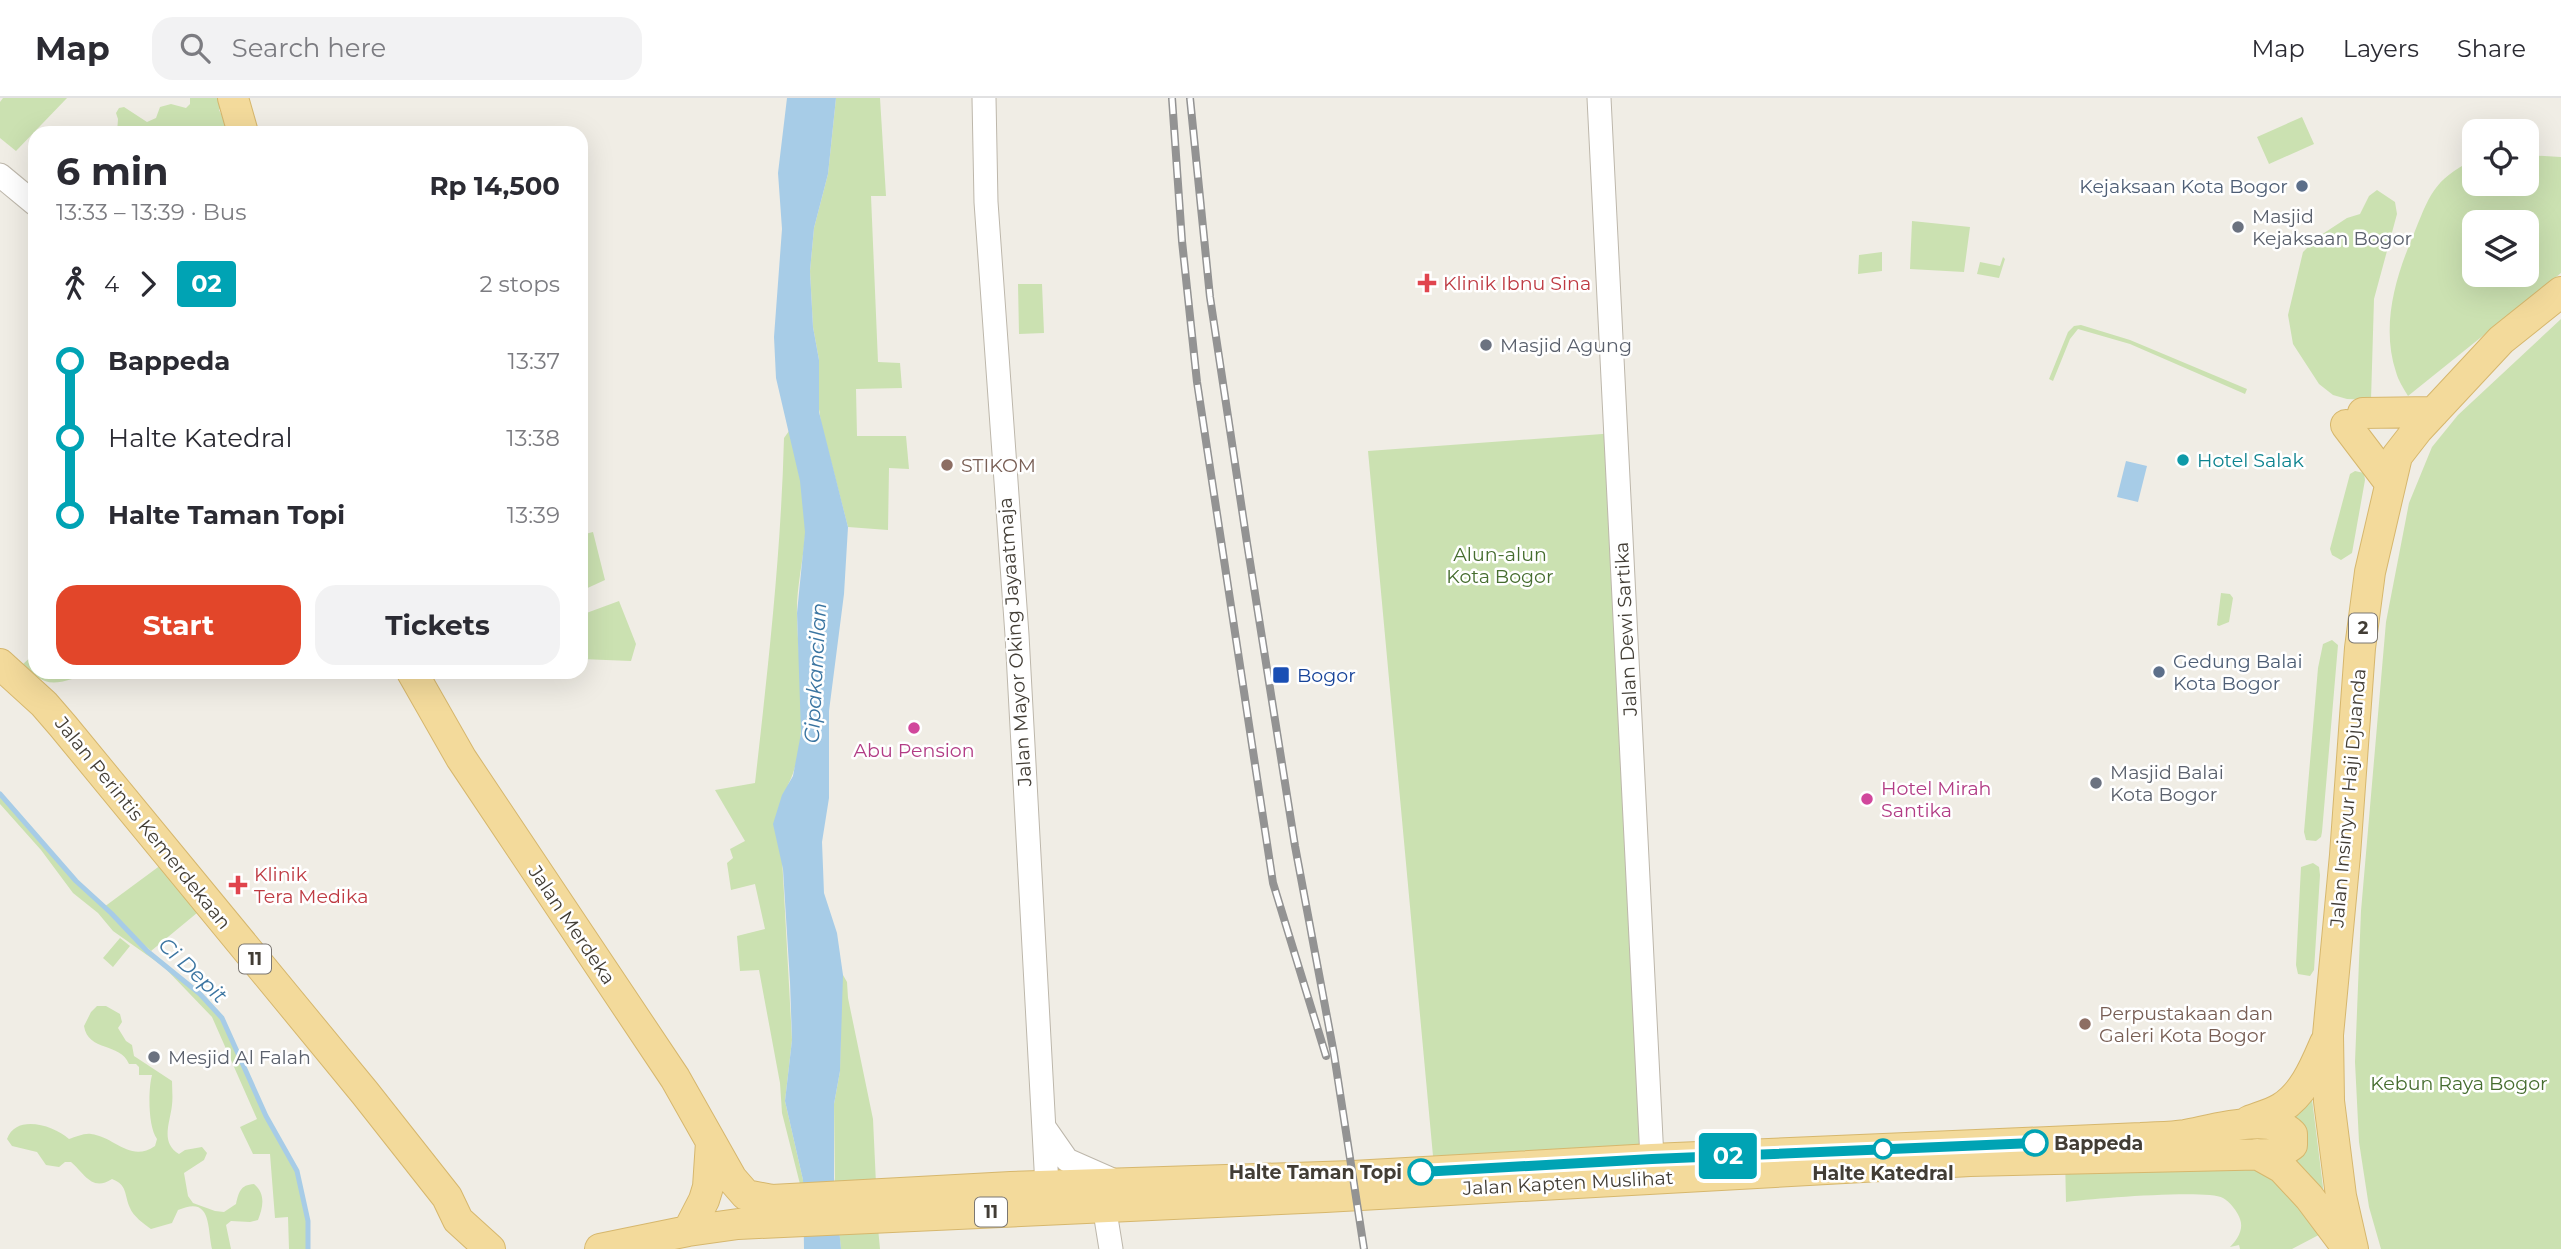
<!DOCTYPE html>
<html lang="en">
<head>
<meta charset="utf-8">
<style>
  :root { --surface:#fff; --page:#f2f2f3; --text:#2b2b33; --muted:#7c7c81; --line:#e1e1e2; --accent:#e2462a }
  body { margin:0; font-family:Montserrat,sans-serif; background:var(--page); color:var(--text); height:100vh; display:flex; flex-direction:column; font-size:26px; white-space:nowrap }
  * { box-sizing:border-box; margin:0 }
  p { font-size:23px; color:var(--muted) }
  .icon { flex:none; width:38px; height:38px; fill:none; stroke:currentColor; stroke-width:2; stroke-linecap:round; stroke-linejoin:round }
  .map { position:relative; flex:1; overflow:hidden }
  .side { position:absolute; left:28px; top:28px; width:560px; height:553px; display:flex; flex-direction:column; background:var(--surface); border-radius:21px; box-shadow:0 7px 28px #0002 }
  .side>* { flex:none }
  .badge { padding:0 14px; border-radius:5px; font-size:24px; line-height:46px }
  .fabs { position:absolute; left:2462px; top:21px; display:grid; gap:14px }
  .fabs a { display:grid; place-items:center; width:77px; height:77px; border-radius:14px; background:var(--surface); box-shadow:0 7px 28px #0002; font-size:35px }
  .map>.badge { position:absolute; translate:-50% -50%; box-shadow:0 0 0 4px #fff }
  .legs { display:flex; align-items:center; gap:10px; height:77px; padding:0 28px; font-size:23px }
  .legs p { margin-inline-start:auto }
  .summary { display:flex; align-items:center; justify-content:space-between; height:119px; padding:0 28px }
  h1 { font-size:38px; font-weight:700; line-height:52px }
  .action { display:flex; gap:14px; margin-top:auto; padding:14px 28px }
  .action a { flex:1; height:80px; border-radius:21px; background:var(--accent); color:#fff; font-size:28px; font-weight:700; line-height:80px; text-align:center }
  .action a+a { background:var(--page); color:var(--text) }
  ul { padding:0 28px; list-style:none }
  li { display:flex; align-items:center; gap:24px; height:77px; font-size:26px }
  li i { display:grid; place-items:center; width:10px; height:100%; margin:0 9px; background:currentColor }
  li i::after { content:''; width:18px; height:18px; margin:-9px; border:5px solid; border-radius:50%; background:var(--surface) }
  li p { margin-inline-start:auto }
  li:first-child i { background:linear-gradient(#0000 50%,currentColor 0) }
  li:last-child i { background:linear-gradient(currentColor 50%,#0000 0) }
  header { display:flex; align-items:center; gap:42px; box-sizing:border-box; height:98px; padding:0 35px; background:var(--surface); border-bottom:2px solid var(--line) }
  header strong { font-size:33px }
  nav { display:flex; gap:38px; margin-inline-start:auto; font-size:24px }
  .search { width:490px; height:63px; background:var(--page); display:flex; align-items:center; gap:18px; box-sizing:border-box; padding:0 24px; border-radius:21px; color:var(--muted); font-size:26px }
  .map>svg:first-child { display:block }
  .green { fill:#cbe1b1; fill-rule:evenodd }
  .water { fill:#a7cce7 }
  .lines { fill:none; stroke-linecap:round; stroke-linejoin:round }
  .stream { stroke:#a7cce7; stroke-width:5 }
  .tertiary-casing { stroke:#bdb7ab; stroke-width:25 }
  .primary-casing { stroke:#d6b76d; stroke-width:32 }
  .tertiary { stroke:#fff; stroke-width:23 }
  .primary { stroke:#f3da9b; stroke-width:30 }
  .rail-casing { stroke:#939393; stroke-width:8 }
  .rail { stroke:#fff; stroke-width:5; stroke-dasharray:16; stroke-linecap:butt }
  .line-1-casing { stroke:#fff; stroke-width:16 }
  .line-1 { stroke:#00a3b4; stroke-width:10 }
  .service-dot { fill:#5c6f8a; stroke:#fff; stroke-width:2.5 }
  .worship-dot { fill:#6b7280; stroke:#fff; stroke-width:2.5 }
  .health-dot { fill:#e0444e; stroke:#fff; stroke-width:2.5 }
  .culture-dot { fill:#0f9aa8; stroke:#fff; stroke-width:2.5 }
  .education-dot { fill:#8d6e63; stroke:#fff; stroke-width:2.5 }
  .transit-dot { fill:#1a4fb4; stroke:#fff; stroke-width:2.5 }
  .hotel-dot { fill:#d1479c; stroke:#fff; stroke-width:2.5 }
  .stop-1-dot { fill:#fff; stroke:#00a3b4; stroke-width:3.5 }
  .labels { text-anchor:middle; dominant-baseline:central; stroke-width:5; stroke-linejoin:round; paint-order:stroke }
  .shield { fill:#fff; stroke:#7b7772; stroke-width:2 }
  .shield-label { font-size:18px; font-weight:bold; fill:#423d35 }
  .service-label { font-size:19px; fill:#4e5e75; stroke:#fff; text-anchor:end }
  .worship-label { font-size:19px; fill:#5b616d; stroke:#fff; text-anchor:start }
  .health-label { font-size:19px; fill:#be3a42; stroke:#fff; text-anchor:start }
  .culture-label { font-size:19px; fill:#0d838f; stroke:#fff; text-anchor:start }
  .education-label { font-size:19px; fill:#785e54; stroke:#fff; text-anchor:start }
  .park-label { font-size:19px; fill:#466d2f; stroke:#fff }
  .street-label { font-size:19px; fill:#423d35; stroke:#fff }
  .transit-label { font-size:19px; fill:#164399; stroke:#fff; text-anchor:start }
  .hotel-label { font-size:19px; fill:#b23c85; stroke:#fff }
  .stop-label { font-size:19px; font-weight:bold; fill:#423d35; stroke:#fff; text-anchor:start }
  .water-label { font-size:21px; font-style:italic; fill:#3b75a1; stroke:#fff }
</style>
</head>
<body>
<header>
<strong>Map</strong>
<div class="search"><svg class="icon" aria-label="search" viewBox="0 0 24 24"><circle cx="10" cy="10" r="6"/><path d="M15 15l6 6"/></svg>Search here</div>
<nav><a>Map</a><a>Layers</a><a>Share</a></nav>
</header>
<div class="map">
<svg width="2561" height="1151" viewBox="0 0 2561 1151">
  <rect width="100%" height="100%" fill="#f0ede5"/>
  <!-- green -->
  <path class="green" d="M3 0H67L16 53 0 40V4Z
    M190 0H227L219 12 231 35H217L205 30 190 35H117L118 21 116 15 119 10 124 9 147 24 156 20 160 9 171 6 186 10 190 6Z
    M836 0H880L886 98H871L878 264 900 265 902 290 856 291 857 338H906L909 371 889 370 888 432 848 429 821 325 818 304 819 262 813 229 810 173 814 130 828 76Z
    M2302 19 2314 46 2269 66 2257 39Z
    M2527 57 2561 59V175L2408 298C2404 291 2398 282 2396 274 2381 229 2395 180 2413 138 2429 99 2433 81 2474 62V86H2527ZM2474 124H2527V177H2474Z
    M2377 92 2395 104 2397 116 2374 201 2371 302 2347 301 2333 297 2319 286 2293 246 2288 217 2303 154 2318 139 2347 120 2360 116 2369 98Z
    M1912 123 1970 129 1964 174 1910 171Z
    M1882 154V173L1858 176 1859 157Z
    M2003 159 2005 161 1999 180 1977 176 1980 164 2000 168Z
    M1018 186H1042L1044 235 1019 236Z
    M2561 221V1151H2381L2369 1109 2359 1044 2355 964 2361 813 2386 524 2409 405 2432 349 2458 317Z
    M2081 227 2130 242 2247 291 2245 296 2130 246 2078 231 2070 241 2053 283 2049 281 2068 234 2074 228Z
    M789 333C799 364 807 405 805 438 803 465 796 491 797 518 798 568 811 642 788 687L782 759 792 942 785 1003 803 1082V1098L782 1015 780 985 759 872 740 873 737 838 765 831 755 786 731 792 727 765 733 760 730 751 745 743 715 692 755 685C768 570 781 456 784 340Z
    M1616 335 1652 1047 1433 1058 1368 353Z
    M2355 373 2364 375 2365 382 2352 455 2341 462 2332 457 2330 451 2350 376Z
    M593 434 605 482 581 493V437Z
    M2221 495 2230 496 2233 500 2229 524 2219 528 2217 527Z
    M619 503 636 546 631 563 581 561V517Z
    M2332 542 2338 547 2322 734 2321 739 2316 743 2306 742 2304 734 2318 570 2323 546Z
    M33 557 35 560V574H54L72 581C46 589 41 583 23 566Z
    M0 696 74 780 104 809 165 764 203 810 151 853 123 828 146 852 200 896 222 920 269 1024 297 1073 308 1123V1151H289L288 1119 275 1120 270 1056H253L240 1029 257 1021 212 919 164 869 113 833 98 815 73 795 41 752 0 706Z
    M2313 765 2319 769 2320 777 2314 872 2310 878 2298 876 2296 867 2301 769Z
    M120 840 130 848 113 869 103 860Z
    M843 877 847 884 848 900 873 1021 876 1086 835 1087 834 1006 840 973 841 913 838 900 840 882Z
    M97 908H106L120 916 122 924 118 930 126 943 132 947 134 958 172 983C172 991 173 999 172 1007 170 1025 160 1045 179 1056L185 1052 202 1049 207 1055 204 1062 184 1075 188 1098 193 1105 215 1113 224 1114 236 1106C239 1094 240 1087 254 1086 266 1096 263 1109 258 1122L250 1124 231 1123 226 1127 231 1151H212C207 1129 212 1097 178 1112L172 1125 151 1131C144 1126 133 1118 130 1110 124 1097 128 1087 112 1081 92 1094 85 1076 71 1064H65L59 1069 46 1067 37 1054 12 1048 7 1041C16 1016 53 1027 69 1041 76 1039 84 1035 91 1036 115 1039 130 1065 155 1048L157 1041C148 1029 148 992 152 977H139V969L136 966H129C120 944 88 954 84 928L91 914Z
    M2311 993 2324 1097 2289 1063 2291 1018Z
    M2240 1055 2332 1130 2292 1151H2240L2239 1147 2230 1149C2237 1142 2244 1132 2240 1121 2238 1114 2229 1103 2223 1100 2207 1091 2089 1101 2066 1104L2065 1059Z
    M878 1130 880 1151H841L839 1132Z"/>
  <!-- water -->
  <path class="water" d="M787 0H836L828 76 814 130 810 173 813 229 819 262V314L848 429 844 496 829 613V700L822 744 824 795 837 835 843 877 840 973 834 1006V1080L841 1151H804L803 1082 785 1003 792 942 790 884 783 771 773 726 782 697 793 678 801 635 797 515 805 434 800 383 776 280 774 239 782 131 778 75Z
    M2126 363 2147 368 2138 404 2117 399Z"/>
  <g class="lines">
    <!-- stream -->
    <path class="stream" d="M0 696 76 783 111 815 147 853 200 896 222 920 266 1018 297 1073 308 1123V1151"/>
    <defs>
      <path id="tertiary" d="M984 0 986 104 1017 537 1047 1088
        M1599 0 1652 1061
        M0 77 35 106
        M1044 1029 1067 1062 1117 1084
        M1102 1095 1111 1151"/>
      <path id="primary" d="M233 0 243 35
        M2363 315 2434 314
        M2346 327 2390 385
        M0 566 44 606 63 628 365 995 447 1099 458 1122 490 1151
        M412 574 461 660 675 980 732 1081 746 1097 772 1102 1011 1089 1353 1078 1652 1061 2141 1040C2156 1039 2171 1039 2185 1037 2213 1032 2271 1014 2292 1036V1047L2279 1056 1970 1063 1325 1099 738 1126 688 1133 600 1151
        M2249 1023C2259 1019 2271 1016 2281 1010 2304 996 2315 968 2325 945
        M2257 1056 2282 1070 2309 1099 2348 1151
        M688 1133 704 1102 708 1089 711 1044
        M2353 1151 2341 1098 2329 1003 2328 937 2345 757 2360 550 2370 474 2397 358 2418 331 2501 242 2561 194"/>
    </defs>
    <!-- tertiary casing -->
    <use href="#tertiary" class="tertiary-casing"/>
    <!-- primary casing -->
    <use href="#primary" class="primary-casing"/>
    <!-- tertiary -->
    <use href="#tertiary" class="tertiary"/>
    <!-- primary -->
    <use href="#primary" class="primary"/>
    <defs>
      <path id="rail" d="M1172 0 1182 143 1197 284 1268 752 1273 785 1326 958
        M1190 0 1210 199 1247 445 1295 748 1334 956 1364 1151"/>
    </defs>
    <!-- rail casing -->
    <use href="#rail" class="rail-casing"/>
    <!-- rail -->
    <use href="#rail" class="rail"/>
  </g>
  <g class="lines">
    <defs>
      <path id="line-1" d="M1421 1074 1652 1061 2035 1045"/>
    </defs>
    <!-- line-1 casing -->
    <use href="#line-1" class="line-1-casing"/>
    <!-- line-1 -->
    <use href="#line-1" class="line-1"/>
  </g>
  <!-- markers -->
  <g class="service-dot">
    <circle cx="2302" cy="88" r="7"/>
    <circle cx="2159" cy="574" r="7"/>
  </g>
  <g class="worship-dot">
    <circle cx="2238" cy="129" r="7"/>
    <circle cx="1486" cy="247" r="7"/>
    <circle cx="2096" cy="685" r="7"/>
    <circle cx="154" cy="959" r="7"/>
  </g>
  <g class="health-dot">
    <path d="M1423.5 174.5h7v7h7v7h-7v7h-7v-7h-7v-7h7z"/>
    <path d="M234.5 776.5h7v7h7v7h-7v7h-7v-7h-7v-7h7z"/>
  </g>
  <circle class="culture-dot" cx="2183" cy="362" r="7"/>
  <g class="education-dot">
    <circle cx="947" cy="367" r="7"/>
    <circle cx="2085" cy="926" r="7"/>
  </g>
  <rect class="transit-dot" x="1272" y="568" width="18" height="18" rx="3.5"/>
  <g class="hotel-dot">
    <circle cx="914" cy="630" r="7"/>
    <circle cx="1867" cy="701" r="7"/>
  </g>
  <g class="stop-1-dot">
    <circle cx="2035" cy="1045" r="12"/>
    <circle cx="1883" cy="1051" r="9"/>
    <circle cx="1421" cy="1074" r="12"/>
  </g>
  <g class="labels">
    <!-- shield labels -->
    <g class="shield">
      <rect x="2349" y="515.5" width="28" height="29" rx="5"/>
      <rect x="239" y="846.5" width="32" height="29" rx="5"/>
      <rect x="975" y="1099.5" width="32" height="29" rx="5"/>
    </g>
    <g class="shield-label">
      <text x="2363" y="530">2</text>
      <text x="255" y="861">11</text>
      <text x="991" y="1114">11</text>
    </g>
    <!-- service labels -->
    <g class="service-label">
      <text x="2288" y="88">Kejaksaan Kota Bogor</text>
      <text x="2173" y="563" text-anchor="start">Gedung Balai<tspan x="2173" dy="22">Kota Bogor</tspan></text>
    </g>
    <!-- worship labels -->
    <g class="worship-label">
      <text x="2252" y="118">Masjid<tspan x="2252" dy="22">Kejaksaan Bogor</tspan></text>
      <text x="1500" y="247">Masjid Agung</text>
      <text x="2110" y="674">Masjid Balai<tspan x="2110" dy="22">Kota Bogor</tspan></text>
      <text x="168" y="959">Mesjid Al Falah</text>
    </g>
    <!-- health labels -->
    <g class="health-label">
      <text x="1443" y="185">Klinik Ibnu Sina</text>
      <text x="254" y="776">Klinik<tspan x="254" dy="22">Tera Medika</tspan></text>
    </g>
    <!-- culture labels -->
    <g class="culture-label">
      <text x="2197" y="362">Hotel Salak</text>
    </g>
    <!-- education labels -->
    <g class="education-label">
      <text x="961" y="367">STIKOM</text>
      <text x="2099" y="915">Perpustakaan dan<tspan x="2099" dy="22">Galeri Kota Bogor</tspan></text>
    </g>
    <!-- park labels -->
    <g class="park-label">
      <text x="1500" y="456">Alun-alun<tspan x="1500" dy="22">Kota Bogor</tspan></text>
      <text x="2459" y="985">Kebun Raya Bogor</text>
    </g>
    <!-- street labels -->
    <g class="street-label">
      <text transform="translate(1626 531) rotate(-93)">Jalan Dewi Sartika</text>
      <text transform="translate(1015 544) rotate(-94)">Jalan Mayor Oking Jayaatmaja</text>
      <text transform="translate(2348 700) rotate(-85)">Jalan Insinyur Haji Djuanda</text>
      <text transform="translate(143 725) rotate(51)">Jalan Perintis Kemerdekaan</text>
      <text transform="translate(572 827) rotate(56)">Jalan Merdeka</text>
      <text transform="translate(1568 1085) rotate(-3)">Jalan Kapten Muslihat</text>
    </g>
    <!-- transit labels -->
    <g class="transit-label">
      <text x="1297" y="577">Bogor</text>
    </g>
    <!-- hotel labels -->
    <g class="hotel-label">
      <text x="914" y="652">Abu Pension</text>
      <text x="1881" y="690" text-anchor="start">Hotel Mirah<tspan x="1881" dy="22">Santika</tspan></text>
    </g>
    <!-- stop labels -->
    <g class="stop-label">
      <text x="2054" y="1045">Bappeda</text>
      <text x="1402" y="1074" text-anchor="end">Halte Taman Topi</text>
      <text x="1883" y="1075" text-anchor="middle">Halte Katedral</text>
    </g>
    <!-- water labels -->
    <g class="water-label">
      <text transform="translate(815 575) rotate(-87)">Cipakancilan</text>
      <text transform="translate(193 872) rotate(43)">Ci Depit</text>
    </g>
  </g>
</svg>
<div class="fabs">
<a><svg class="icon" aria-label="locate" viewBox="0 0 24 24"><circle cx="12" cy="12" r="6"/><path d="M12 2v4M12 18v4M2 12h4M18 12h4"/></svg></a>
<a><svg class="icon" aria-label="layers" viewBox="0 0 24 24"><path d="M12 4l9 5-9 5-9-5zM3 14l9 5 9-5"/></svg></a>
</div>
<b class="badge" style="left:1728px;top:1058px;background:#00a3b4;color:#fff">02</b>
<section class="side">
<div class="summary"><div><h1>6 min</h1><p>13:33 – 13:39 · Bus</p></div><b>Rp 14,500</b></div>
<div class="legs"><svg class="icon" aria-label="walk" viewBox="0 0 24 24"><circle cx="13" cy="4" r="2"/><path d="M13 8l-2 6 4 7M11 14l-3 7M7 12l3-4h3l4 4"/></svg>4<svg class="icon" aria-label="forward" viewBox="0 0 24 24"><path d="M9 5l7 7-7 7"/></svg><b class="badge" style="background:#00a3b4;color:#fff">02</b><p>2 stops</p></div>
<ul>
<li><i style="color:#00a3b4"></i><b>Bappeda</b><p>13:37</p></li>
<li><i style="color:#00a3b4"></i><span>Halte Katedral</span><p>13:38</p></li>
<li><i style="color:#00a3b4"></i><b>Halte Taman Topi</b><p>13:39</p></li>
</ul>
<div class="action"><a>Start</a><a>Tickets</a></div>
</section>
</div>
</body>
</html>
